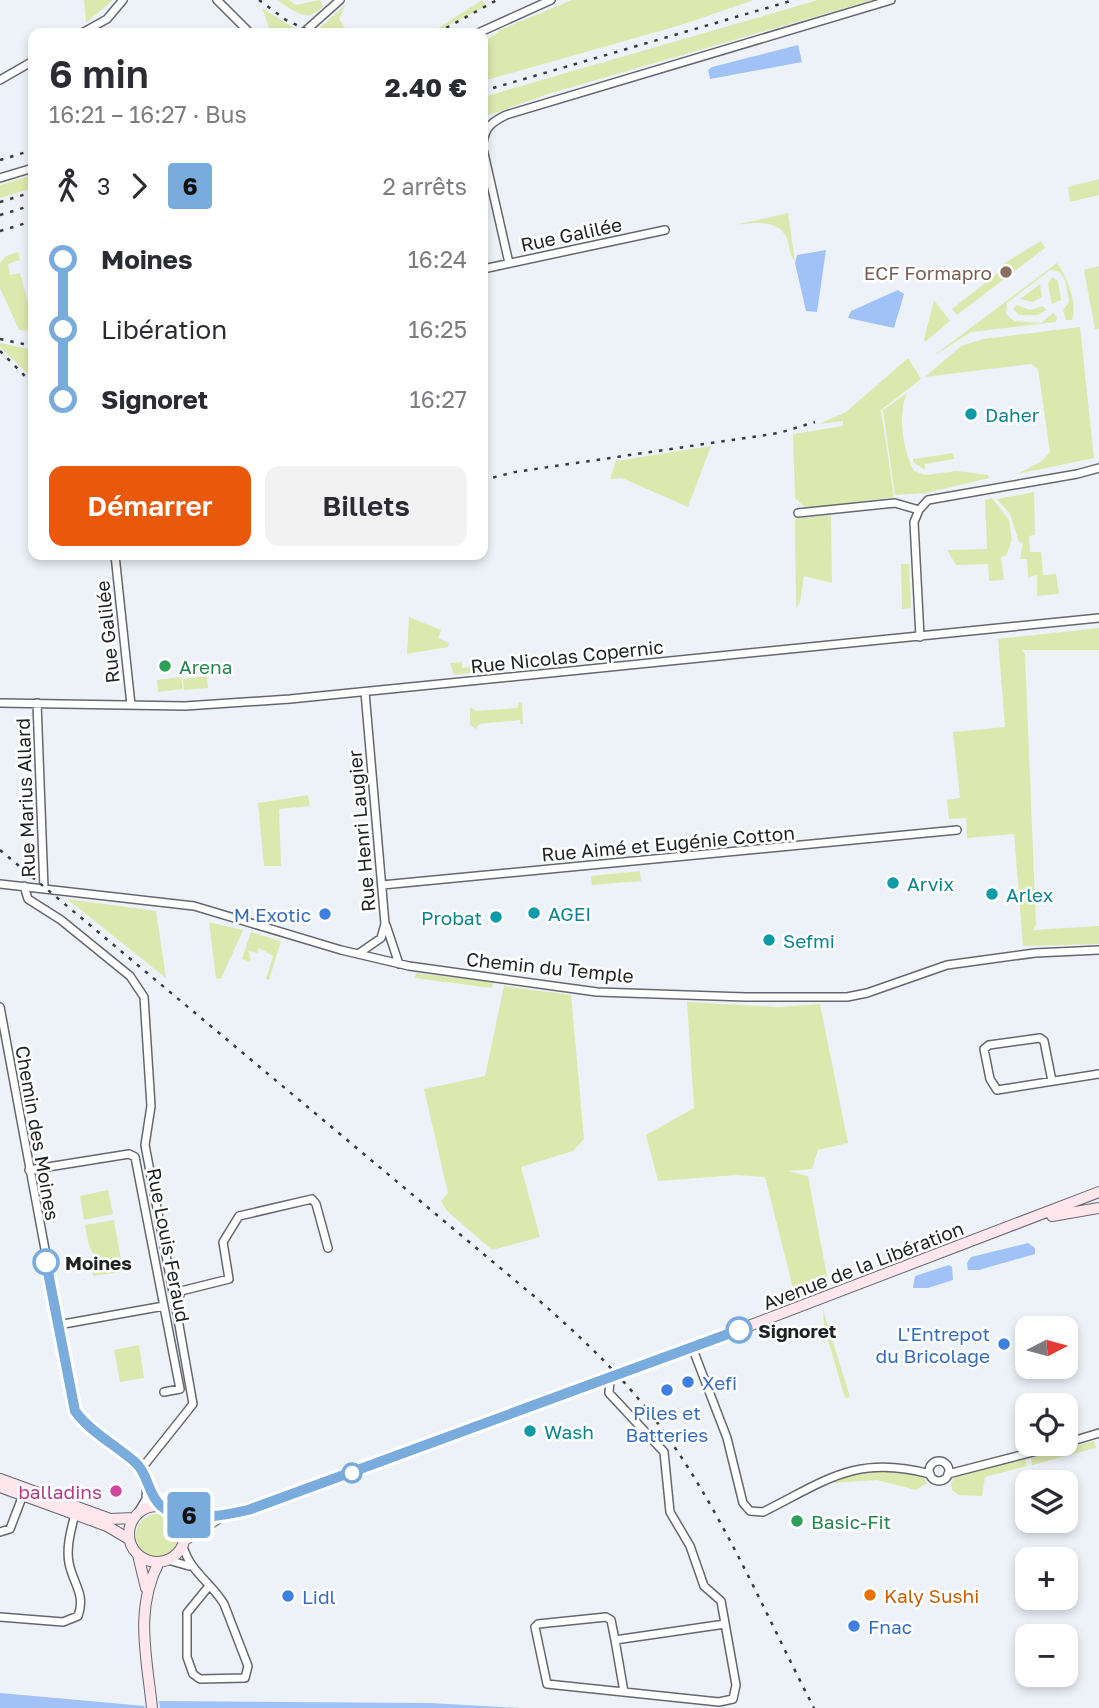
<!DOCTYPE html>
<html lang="fr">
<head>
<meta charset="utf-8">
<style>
  :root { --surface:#fff; --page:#f2f2f3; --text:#2b2b33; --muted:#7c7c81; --accent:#ea580c }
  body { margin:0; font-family:"Golos Text",sans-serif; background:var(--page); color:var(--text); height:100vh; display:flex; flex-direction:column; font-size:26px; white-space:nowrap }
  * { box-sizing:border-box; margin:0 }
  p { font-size:23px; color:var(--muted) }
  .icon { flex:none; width:38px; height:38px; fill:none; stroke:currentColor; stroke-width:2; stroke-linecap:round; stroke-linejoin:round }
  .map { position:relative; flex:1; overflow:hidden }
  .details { position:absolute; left:28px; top:28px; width:460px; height:532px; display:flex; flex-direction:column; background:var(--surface); border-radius:14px; box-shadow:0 4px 10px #0003 }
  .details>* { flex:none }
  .badge { padding:0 14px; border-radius:5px; font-size:24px; line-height:46px }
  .needle { width:46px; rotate:84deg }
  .fabs { position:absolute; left:1015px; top:1316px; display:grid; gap:14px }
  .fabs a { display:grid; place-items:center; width:63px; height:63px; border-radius:14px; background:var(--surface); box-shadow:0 4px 10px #0003; font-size:35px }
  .map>.badge { position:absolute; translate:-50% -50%; box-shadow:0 0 0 4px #fff }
  .legs { display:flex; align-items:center; gap:10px; height:77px; padding:0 21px; font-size:23px }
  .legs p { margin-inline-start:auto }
  .summary { display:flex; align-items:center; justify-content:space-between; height:119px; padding:0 21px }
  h1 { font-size:38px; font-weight:600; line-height:52px }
  .action { display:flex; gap:14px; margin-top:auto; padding:14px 21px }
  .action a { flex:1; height:80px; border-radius:14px; background:var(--accent); color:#fff; font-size:28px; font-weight:600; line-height:80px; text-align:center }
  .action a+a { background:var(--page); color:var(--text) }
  ul { padding:0 21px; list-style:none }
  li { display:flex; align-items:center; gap:24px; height:70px; font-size:26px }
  li i { display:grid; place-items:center; width:10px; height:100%; margin:0 9px; background:currentColor }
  li i::after { content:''; width:18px; height:18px; margin:-9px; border:5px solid; border-radius:50%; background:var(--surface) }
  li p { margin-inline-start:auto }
  li:first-child i { background:linear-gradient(#0000 50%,currentColor 0) }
  li:last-child i { background:linear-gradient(currentColor 50%,#0000 0) }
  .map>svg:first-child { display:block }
  .green { fill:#dbe9ae }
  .water { fill:#a1c2f6 }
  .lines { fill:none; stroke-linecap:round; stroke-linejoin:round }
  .street-casing { stroke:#64686e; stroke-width:10 }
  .secondary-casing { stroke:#64686e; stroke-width:12 }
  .street { stroke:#fff; stroke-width:7 }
  .secondary { stroke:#ffe6ec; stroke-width:10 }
  .rail { stroke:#383b3d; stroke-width:2.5; stroke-dasharray:3.5 7; stroke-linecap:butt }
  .line-1-casing { stroke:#fff; stroke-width:16 }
  .line-1 { stroke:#79acdc; stroke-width:10 }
  .education-dot { fill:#8d6e63; stroke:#fff; stroke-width:2.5 }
  .culture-dot { fill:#0f9aa8; stroke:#fff; stroke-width:2.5 }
  .leisure-dot { fill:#2e9e5b; stroke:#fff; stroke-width:2.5 }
  .shop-dot { fill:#3f7fe0; stroke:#fff; stroke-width:2.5 }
  .stop-1-dot { fill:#fff; stroke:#79acdc; stroke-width:3.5 }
  .hotel-dot { fill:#d1479c; stroke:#fff; stroke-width:2.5 }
  .food-dot { fill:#e8710a; stroke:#fff; stroke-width:2.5 }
  .labels { text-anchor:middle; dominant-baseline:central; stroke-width:5; stroke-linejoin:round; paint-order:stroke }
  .street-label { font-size:19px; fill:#1f2123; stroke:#fff }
  .education-label { font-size:19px; fill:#785e54; stroke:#fff; text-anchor:end }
  .culture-label { font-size:19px; fill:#0d838f; stroke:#fff; text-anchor:start }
  .leisure-label { font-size:19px; fill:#27864d; stroke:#fff; text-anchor:start }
  .shop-label { font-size:19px; fill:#366cbe; stroke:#fff; text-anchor:start }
  .stop-label { font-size:19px; font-weight:bold; fill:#1f2123; stroke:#fff; text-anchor:start }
  .hotel-label { font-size:19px; fill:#b23c85; stroke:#fff; text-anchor:end }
  .food-label { font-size:19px; fill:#c56008; stroke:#fff; text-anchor:start }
</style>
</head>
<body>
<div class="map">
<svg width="1099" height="1708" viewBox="0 0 1099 1708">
  <rect width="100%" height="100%" fill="#edf2f9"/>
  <!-- green -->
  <path class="green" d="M84 0H113L86 23Z
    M277 0H289L296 5 320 0 323 6C308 25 293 10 277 0Z
    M482 0 486 6 436 32 420 33 440 27Z
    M572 0H754L681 25 483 81V43L502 29Z
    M818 0H872L548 94 483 117V97Z
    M346 4 339 18 347 33H314Z
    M262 8 297 30 271 33Z
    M33 175V188L0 198V185Z
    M1099 179V195L1070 202 1068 187Z
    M788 213 795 261C789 255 790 247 787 239 780 218 752 223 735 225Z
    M1041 241 1045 248 957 315 952 309 999 272 1003 264Z
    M18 252 20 260 8 264 10 275 20 273 28 303H33V331L19 330 0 288V263L6 256Z
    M1057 263C1067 277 1078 304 1072 320H1066L1063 310 1069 302 1065 280 1060 272 1050 270 1007 303 1006 314 1014 321 1041 323 1053 313 1057 317 1056 322 971 332 932 357Z
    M1099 266V329H1095L1084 270Z
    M1052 277 1058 281 1061 300 1052 304 1048 284Z
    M1040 284 1042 297 1033 302 1020 299Z
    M934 300 950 321 925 342 924 339Z
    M1017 305 1030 310 1043 306 1046 310 1038 315H1019L1013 309Z
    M1080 327 1094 458 1017 474 1042 461 1050 452 1038 369 1031 364 925 377 961 346 983 339Z
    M0 343 33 350V379L0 347Z
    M908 358 921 379 881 410 894 497 807 509 795 498 793 434 843 426V421L819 424 846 412Z
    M907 393C897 415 903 450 914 471L926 475 957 471 988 475 989 478 926 493 895 495 883 410Z
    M711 446 688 507 622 478 610 479 616 461Z
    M953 453 954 459 925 464V470L913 462V459Z
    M1034 492 1035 535 1029 536 1030 552H1041L1043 575 1056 574 1059 594 1037 596V575L1028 577 1027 559H1020L1023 543 1019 542 1010 514 997 499Z
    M992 498 1009 520 1012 540 1006 556 1001 557 1004 580 989 581 988 564 956 565 947 550 987 549 985 500Z
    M831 515 832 583 804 576 800 602 796 608 795 519Z
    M901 564H909L911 608 902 609Z
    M409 617 441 630 438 638 449 643 448 647 407 654Z
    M1099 628V650H1022L1025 654 1036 925 1033 930 1099 926V944L1023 946 1014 834 967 838 966 818 949 819 947 800 960 798 953 732 1005 727 998 639Z
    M462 662V668L486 665 485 671 454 675 450 663Z
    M207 676 208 688 184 690 183 679Z
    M181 677 183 689 158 692 157 680Z
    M519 702 522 703 523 724H520V720L479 724 476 729 470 725V707L476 711 517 708Z
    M308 795 310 806 279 809 281 866H264L258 803Z
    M640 871 641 881 592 885 591 876Z
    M67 899 156 911 166 978Z
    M209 922 243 930 221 979 216 978Z
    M251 932 281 941 269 980 266 979 273 956 259 948 257 953 249 951 251 962 242 959Z
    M416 973 493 982 492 988 414 978Z
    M504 986 571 995 584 1139 573 1151 521 1167 540 1237 492 1250 447 1211 441 1201 448 1193 424 1089 485 1076Z
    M687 1002 778 1007 820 1004 848 1143 818 1150 812 1169 788 1171 808 1176 829 1287 796 1300 765 1177 737 1175 658 1181 646 1135 694 1108Z
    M108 1190 113 1214 84 1220 80 1196Z
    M114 1220 122 1266C92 1251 92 1264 85 1225Z
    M91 1259 120 1272 93 1276Z
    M823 1310 850 1397 845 1398 824 1326Z
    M139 1345 144 1378 120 1382 114 1350Z
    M1094 1441 1096 1448 1032 1465 1031 1458Z
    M1025 1458 1027 1466 985 1477 982 1496 959 1495 952 1490 951 1483 955 1477Z
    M885 1471 923 1476 927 1483 916 1490 877 1480 832 1483 851 1475Z
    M136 1535a21 21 0 1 1 42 0a21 21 0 1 1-42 0Z"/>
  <!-- water -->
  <path class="water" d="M798 45 802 62 710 79 708 70 712 67Z
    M826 250 817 312 806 311 795 263 797 255Z
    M898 290 904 294 894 328 848 318 851 311Z
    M1028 1243 1035 1248V1254L979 1270H968L967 1263 971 1257Z
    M949 1265 952 1267 953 1280 928 1288H913L915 1276Z
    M0 1693 145 1706V1708H0Z
    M159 1701 430 1703 521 1708H160Z"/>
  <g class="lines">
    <defs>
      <path id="street" d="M217 0 250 33
        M82 33 107 19 123 0
        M303 33 340 0
        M478 33 551 0
        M0 80 33 61
        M483 143C485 127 492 122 506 115L891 0
        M483 149 509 263
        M0 178 33 168
        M483 269 665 230
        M798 513 895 503 919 510
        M115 555 131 705
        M920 637 914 522 919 510 928 500 1077 474 1099 468
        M0 703 185 706 290 699 1099 618
        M37 703 44 888
        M0 884 194 906 341 950 409 966 597 992 745 997H847L867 993 947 965 1035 953 1099 950
        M382 885 957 830
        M24 886 28 899 61 920 130 976 144 997 151 1106 145 1145 173 1292 178 1299
        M386 925 399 964
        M358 954 381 938 385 924 365 692
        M0 1007 75 1411 85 1424 142 1468 160 1506
        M1052 1081 1044 1041 1040 1038 989 1045 984 1049 990 1079 997 1090 1099 1074
        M29 1170 129 1154 135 1157 180 1389 164 1392
        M58 1325 164 1306
        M692 1347 727 1438 743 1503 750 1511 763 1512C825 1481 856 1454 930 1474
        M610 1378 609 1393 664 1452 670 1512 690 1546 704 1586 721 1601 736 1685 733 1699 719 1702 547 1684 535 1627 538 1624 606 1617 611 1620 615 1640 725 1624
        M1066 1443 1099 1433
        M929 1471a10 10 0 1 1 20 0a10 10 0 1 1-20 0Z
        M142 1468 193 1404 176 1308 181 1291 229 1279 223 1242 239 1216 312 1199 316 1204 328 1248
        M948 1474 1064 1444
        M139 1511 146 1499 147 1482
        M0 1532 10 1529 23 1495
        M183 1546C190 1572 211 1582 224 1604L248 1666 245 1678 200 1679 193 1674 187 1657V1613L209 1586
        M168 1560 189 1566
        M0 1617 63 1622 78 1616C86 1594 73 1584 69 1563 66 1547 71 1530 75 1514
        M615 1640 624 1692"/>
      <path id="secondary" d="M1052 1216 1099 1208
        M0 1479 110 1519 133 1518
        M0 1487 107 1526 129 1539
        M129 1534a28 28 0 1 1 56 0a28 28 0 1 1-56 0Z
        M178 1515 220 1517
        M185 1540 220 1517 322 1484 623 1374 1099 1192
        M138 1555 146 1588
        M152 1708C147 1657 134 1610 159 1562"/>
    </defs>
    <!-- street casing -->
    <use href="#street" class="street-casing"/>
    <!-- secondary casing -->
    <use href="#secondary" class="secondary-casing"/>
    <!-- street -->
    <use href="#street" class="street"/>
    <!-- secondary -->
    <use href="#secondary" class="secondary"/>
    <!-- rail -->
    <path class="rail" d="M259 0 286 20 314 33
      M437 33 497 0
      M483 91 794 0
      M0 160 33 150
      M0 202 33 192
      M0 215 33 205
      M0 231 33 221
      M0 339 33 346
      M0 351 33 384
      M483 480 515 472 779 433 815 422
      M0 850 535 1297C573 1330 609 1363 641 1402 713 1489 762 1608 814 1708"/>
  </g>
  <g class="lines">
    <defs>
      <path id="line-1" d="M46 1262 75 1411C91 1433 116 1445 136 1463 148 1474 148 1494 160 1505 181 1524 222 1516 248 1510L739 1330"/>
    </defs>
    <!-- line-1 casing -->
    <use href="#line-1" class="line-1-casing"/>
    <!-- line-1 -->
    <use href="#line-1" class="line-1"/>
  </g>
  <!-- markers -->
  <circle class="education-dot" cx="1006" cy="272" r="7"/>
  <g class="culture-dot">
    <circle cx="971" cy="414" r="7"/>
    <circle cx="893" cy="883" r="7"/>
    <circle cx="992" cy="894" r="7"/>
    <circle cx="534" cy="913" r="7"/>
    <circle cx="496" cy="917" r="7"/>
    <circle cx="769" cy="940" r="7"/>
    <circle cx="530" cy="1431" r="7"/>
  </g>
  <g class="leisure-dot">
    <circle cx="165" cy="666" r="7"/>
    <circle cx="797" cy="1521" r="7"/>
  </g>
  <g class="shop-dot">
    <circle cx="325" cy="914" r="7"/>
    <circle cx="1004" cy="1344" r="7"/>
    <circle cx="688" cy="1382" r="7"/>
    <circle cx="667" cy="1390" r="7"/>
    <circle cx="288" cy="1596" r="7"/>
    <circle cx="854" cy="1626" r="7"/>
  </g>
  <g class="stop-1-dot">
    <circle cx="46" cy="1262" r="12"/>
    <circle cx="739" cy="1330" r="12"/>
    <circle cx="352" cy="1473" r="9"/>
  </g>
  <circle class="hotel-dot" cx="116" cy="1491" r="7"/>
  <circle class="food-dot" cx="870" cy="1595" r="7"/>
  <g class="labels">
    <!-- street labels -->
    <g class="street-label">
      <text transform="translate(571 234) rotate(-12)">Rue Galilée</text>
      <text transform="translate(107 632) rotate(-96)">Rue Galilée</text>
      <text transform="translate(567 656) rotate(-6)">Rue Nicolas Copernic</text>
      <text transform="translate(25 798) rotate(-92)">Rue Marius Allard</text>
      <text transform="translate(361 831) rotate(-95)">Rue Henri Laugier</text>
      <text transform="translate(668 843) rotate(-5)">Rue Aimé et Eugénie Cotton</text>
      <text transform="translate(550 967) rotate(6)">Chemin du Temple</text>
      <text transform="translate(38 1133) rotate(80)">Chemin des Moines</text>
      <text transform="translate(169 1245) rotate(79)">Rue Louis Feraud</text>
      <text transform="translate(863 1265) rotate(-21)">Avenue de la Libération</text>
    </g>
    <!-- education labels -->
    <g class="education-label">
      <text x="992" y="272">ECF Formapro</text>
    </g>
    <!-- culture labels -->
    <g class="culture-label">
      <text x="985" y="414">Daher</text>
      <text x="907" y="883">Arvix</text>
      <text x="1006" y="894">Arlex</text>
      <text x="548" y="913">AGEI</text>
      <text x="482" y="917" text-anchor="end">Probat</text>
      <text x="783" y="940">Sefmi</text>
      <text x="544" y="1431">Wash</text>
    </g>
    <!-- leisure labels -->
    <g class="leisure-label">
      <text x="179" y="666">Arena</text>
      <text x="811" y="1521">Basic-Fit</text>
    </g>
    <!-- shop labels -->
    <g class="shop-label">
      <text x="311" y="914" text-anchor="end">M Exotic</text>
      <text x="990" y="1333" text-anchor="end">L'Entrepot<tspan x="990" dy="22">du Bricolage</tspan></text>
      <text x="702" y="1382">Xefi</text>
      <text x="667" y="1412" text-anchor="middle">Piles et<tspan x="667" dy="22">Batteries</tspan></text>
      <text x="302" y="1596">Lidl</text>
      <text x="868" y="1626">Fnac</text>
    </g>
    <!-- stop labels -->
    <g class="stop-label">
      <text x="65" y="1262">Moines</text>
      <text x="758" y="1330">Signoret</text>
    </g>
    <!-- hotel labels -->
    <g class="hotel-label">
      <text x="102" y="1491">balladins</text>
    </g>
    <!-- food labels -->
    <g class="food-label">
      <text x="884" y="1595">Kaly Sushi</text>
    </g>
  </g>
</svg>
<div class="fabs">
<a><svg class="needle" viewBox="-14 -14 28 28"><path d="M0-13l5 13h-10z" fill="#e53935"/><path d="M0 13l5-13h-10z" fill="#7c7c81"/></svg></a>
<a><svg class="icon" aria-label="locate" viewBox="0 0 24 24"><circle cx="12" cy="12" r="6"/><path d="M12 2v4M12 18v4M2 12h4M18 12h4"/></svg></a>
<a><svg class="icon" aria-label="layers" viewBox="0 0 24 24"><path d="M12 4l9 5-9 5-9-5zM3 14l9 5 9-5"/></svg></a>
<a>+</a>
<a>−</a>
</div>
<b class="badge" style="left:189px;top:1515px;background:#79acdc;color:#111">6</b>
<section class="details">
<div class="summary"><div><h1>6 min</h1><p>16:21 – 16:27 · Bus</p></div><b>2.40 €</b></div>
<div class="legs"><svg class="icon" aria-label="walk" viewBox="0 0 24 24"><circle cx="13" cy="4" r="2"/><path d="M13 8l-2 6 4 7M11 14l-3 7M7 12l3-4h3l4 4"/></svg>3<svg class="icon" aria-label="forward" viewBox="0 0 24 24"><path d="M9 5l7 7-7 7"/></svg><b class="badge" style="background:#79acdc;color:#111">6</b><p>2 arrêts</p></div>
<ul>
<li><i style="color:#79acdc"></i><b>Moines</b><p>16:24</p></li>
<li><i style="color:#79acdc"></i><span>Libération</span><p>16:25</p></li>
<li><i style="color:#79acdc"></i><b>Signoret</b><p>16:27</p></li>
</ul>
<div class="action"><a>Démarrer</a><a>Billets</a></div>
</section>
</div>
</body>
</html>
